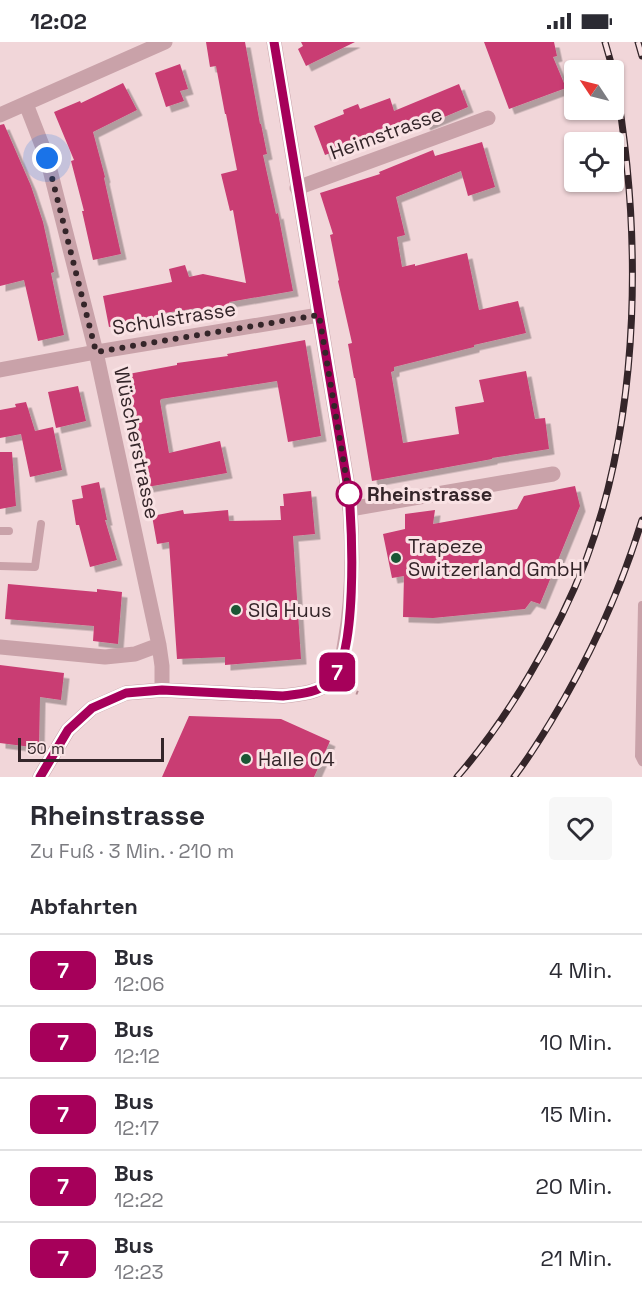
<!DOCTYPE html>
<html lang="de">
<head>
<meta charset="utf-8">
<style>
  :root { --surface:#fff; --page:#f7f7f7; --text:#2b2b33; --muted:#7c7c81; --line:#e1e1e2 }
  body { margin:0; font-family:"Space Grotesk",sans-serif; background:var(--page); color:var(--text); height:100vh; display:flex; flex-direction:column; font-size:22px; white-space:nowrap }
  * { box-sizing:border-box; margin:0 }
  p { font-size:20px; color:var(--muted) }
  .icon { flex:none; width:33px; height:33px; fill:none; stroke:currentColor; stroke-width:2; stroke-linecap:round; stroke-linejoin:round }
  .map { position:relative; height:735px; overflow:hidden }
  .side { display:flex; flex-direction:column; background:var(--surface); flex:1 }
  .side>* { flex:none }
  .badge { padding:0 12px; border-radius:9px; font-size:21px; line-height:39px }
  .needle { width:39px; rotate:305deg }
  .controls { position:absolute; left:564px; top:18px; display:grid; gap:12px }
  .controls a { display:grid; place-items:center; width:60px; height:60px; border-radius:6px; background:var(--surface); box-shadow:0 2px 4px #0004; font-size:30px }
  .scale { position:absolute; left:18px; bottom:15px; width:146px; box-sizing:border-box; padding-left:6px; border:3px solid #342529; border-top:0; font-size:16px; line-height:21px; white-space:nowrap; color:#342529; -webkit-text-stroke:4px #f9e2e4; paint-order:stroke }
  .you { position:absolute; width:30px; height:30px; margin:-15px; border:4px solid #fff; border-radius:50%; background:#1a73e8; box-shadow:0 0 0 9px #1a73e833 }
  .map>.badge { position:absolute; translate:-50% -50%; box-shadow:0 0 0 3px #fff }
  h2 { padding:0 30px; font-size:22px; line-height:54px }
  .round { display:grid; place-items:center; flex:none; width:63px; height:63px; border-radius:6px; background:var(--page) }
  .overview { display:flex; align-items:center; justify-content:space-between; height:102px; padding:0 30px }
  h1 { font-size:28px; font-weight:700; line-height:45px }
  ul { padding:0; list-style:none }
  li { display:flex; align-items:center; gap:18px; height:72px; padding:0 30px; border-top:2px solid var(--line) }
  li div { flex:1 }
  li b { display:block; font-size:22px }
  li em { font-style:normal }
  li .badge { min-width:66px; font-weight:700; text-align:center }
  .status { display:flex; justify-content:space-between; align-items:center; height:42px; padding:0 30px; background:var(--surface); direction:ltr }
  .status svg { height:16px; fill:currentColor }
  .map>svg:first-child { display:block }
  .building { fill:#c93c73; filter:url(#shadow) }
  .lines { fill:none; stroke-linecap:round; stroke-linejoin:round }
  .path { stroke:#b58d94; stroke-width:4; stroke-dasharray:3 3; stroke-linecap:butt }
  .service { stroke:#c9a2a9; stroke-width:8 }
  .minor { stroke:#c9a2a9; stroke-width:15 }
  .tertiary { stroke:#c9a2a9; stroke-width:15 }
  .rail-casing { stroke:#342529; stroke-width:7 }
  .rail { stroke:#f9e2e4; stroke-width:4.5; stroke-dasharray:14; stroke-linecap:butt }
  .line-casing { stroke:#fff; stroke-width:14 }
  .line { stroke:#a6005a; stroke-width:9 }
  .walk { stroke:#342529; stroke-width:6; stroke-dasharray:0 10.8 }
  .stop-dot { fill:#fff; stroke:#a6005a; stroke-width:3 }
  .poi-dot { fill:#1a5634; stroke:#f9e2e4; stroke-width:2 }
  .labels { text-anchor:middle; dominant-baseline:central; stroke-width:6; stroke-linejoin:round; paint-order:stroke }
  .street-label { font-size:20px; fill:#342529; stroke:#f9e2e4 }
  .stop-label { font-size:20px; font-weight:bold; fill:#342529; stroke:#f9e2e4; text-anchor:start }
  .poi-label { font-size:20px; fill:#342529; stroke:#f9e2e4; text-anchor:start }
</style>
</head>
<body>
<div class="status"><b>12:02</b><svg viewBox="0 0 49 12"><path d="M0 12V9h3v3zM5 12V6h3v6zM10 12V3h3v9zM15 12V0h3v12zM26 1h20v11H26zM47 4h2v5h-2z"/></svg></div>
<div class="map">
<svg width="642" height="735" viewBox="0 0 642 735">
  <defs>
    <filter id="shadow"><feDropShadow dx="5.5" dy="5.5" stdDeviation="0" flood-color="#0004"/></filter>
  </defs>
  <rect width="100%" height="100%" fill="#f1d6d9"/>
  <!-- building -->
  <path class="building" d="M206 0H245L260 82H261L267 112 263 113 276 172 278 171 293 249 229 260 230 262 199 271 198 266 164 271 165 275 109 285 103 254 172 240 169 227 185 223 189 235 203 232 246 241 233 168 230 169 221 132 237 128 226 72H225L216 24 210 25Z
    M301 0H355L306 24 298 7 303 4Z
    M484 0H554L557 14 553 15 566 46 509 67Z
    M180 22 188 47 180 49 184 59 166 65 155 31Z
    M123 41 137 68 93 90 105 135 104 136 121 212 93 218 82 169H84L71 119 74 118 54 70 80 59 81 61Z
    M459 42 468 65 425 83 422 77 325 113 314 84 344 72 343 68 358 62 360 67 390 56 394 69Z
    M4 82 31 144 43 180 54 230 51 231 64 293 38 299 24 238 0 244V83Z
    M482 100 495 145 468 154 461 129 396 155 405 193 397 195 402 225 415 222V224L467 211 479 268 518 259 526 291 474 303V305L394 325V329L391 330 403 401 459 392 455 365 484 360 479 338 526 329 535 377 545 376 549 407 492 416V417L372 439 355 336H354L348 302 352 301 338 239 339 238 330 193 333 192 320 151 380 132 379 130 433 108 435 114Z
    M305 298 321 394 288 400 277 339 161 357 160 359 169 411 220 399 227 431 147 445 141 413 139 414 123 333 177 323V321L228 314 227 312Z
    M78 344 86 379 56 386 48 350Z
    M26 360 35 389 53 385 62 428 30 435 21 392 0 396V368L16 365 15 362Z
    M0 410H12L16 464 0 467Z
    M99 440 107 478H105L117 518 90 525 79 483H76L72 458 83 456 81 444Z
    M575 444 580 464 540 562 531 559 525 567 433 576 403 575 404 534 392 536 383 492 405 487V472L435 468 433 482 517 467 524 454Z
    M311 449 315 492 293 494 301 617 225 623V615L177 617 169 500 157 502 152 474 183 468 184 472 228 468 229 479 281 478 280 464H284L283 452Z
    M8 542 97 550V547L122 550 118 602 93 599 94 584 5 577Z
    M0 623 64 631 61 658 40 655 39 706 0 701Z
    M189 674 281 677 330 699 314 735H162Z"/>
  <g class="lines">
    <!-- path -->
    <path class="path" d="M345 646 358 651"/>
    <!-- service -->
    <path class="service" d="M0 489H9
      M0 524 35 525 41 482
      M642 563 639 714 642 720"/>
    <!-- minor -->
    <path class="minor" d="M26 62 47 116 96 310 159 603 162 624V648
      M0 73 165 0
      M297 146 488 76
      M0 328 96 310 319 273
      M350 467 553 432
      M0 605 105 615 135 612 159 603"/>
    <!-- tertiary -->
    <path class="tertiary" d="M40 735 68 688 92 666 126 651 162 648 283 654C300 652 318 651 331 639 341 629 343 613 345 600 354 551 353 501 349 452L274 0"/>
    <defs>
      <path id="rail" d="M605 0 613 28
        M638 0 642 14
        M457 735C485 703 509 668 530 632 552 595 571 557 586 518 642 368 642 186 614 31
        M514 735C527 718 539 699 550 681 589 617 620 550 642 478"/>
    </defs>
    <!-- rail casing -->
    <use href="#rail" class="rail-casing"/>
    <!-- rail -->
    <use href="#rail" class="rail"/>
  </g>
  <g class="lines">
    <defs>
      <path id="line" d="M40 735 68 688 92 666 126 651 162 648 283 654C300 652 318 651 331 639 358 613 352 489 349 452L274 0"/>
    </defs>
    <!-- line casing -->
    <use href="#line" class="line-casing"/>
    <!-- line -->
    <use href="#line" class="line"/>
    <!-- walk -->
    <path class="walk" d="M47 116 96 310 319 273 349 452"/>
  </g>
  <!-- markers -->
  <circle class="stop-dot" cx="349" cy="452" r="12"/>
  <g class="poi-dot">
    <circle cx="396" cy="516" r="6"/>
    <circle cx="236" cy="568" r="6"/>
    <circle cx="246" cy="717" r="6"/>
  </g>
  <g class="labels">
    <!-- street labels -->
    <g class="street-label">
      <text transform="translate(386 91) rotate(-20)">Heimstrasse</text>
      <text transform="translate(174 276) rotate(-9)">Schulstrasse</text>
      <text transform="translate(137 401) rotate(78)">Wüscherstrasse</text>
    </g>
    <!-- stop labels -->
    <g class="stop-label">
      <text x="367" y="452">Rheinstrasse</text>
    </g>
    <!-- poi labels -->
    <g class="poi-label">
      <text x="408" y="504">Trapeze<tspan x="408" dy="23">Switzerland GmbH</tspan></text>
      <text x="248" y="568">SIG Huus</text>
      <text x="258" y="717">Halle 04</text>
    </g>
  </g>
</svg>
<div class="controls">
<a><svg class="needle" viewBox="-14 -14 28 28"><path d="M0-13l5 13h-10z" fill="#e53935"/><path d="M0 13l5-13h-10z" fill="#7c7c81"/></svg></a>
<a><svg class="icon" aria-label="locate" viewBox="0 0 24 24"><circle cx="12" cy="12" r="6"/><path d="M12 2v4M12 18v4M2 12h4M18 12h4"/></svg></a>
</div>
<div class="scale">50 m</div>
<div class="you" style="left:47px;top:116px"></div>
<b class="badge" style="left:337px;top:630px;background:#a6005a;color:#fff">7</b>
</div>
<section class="side">
<div class="overview"><div><h1>Rheinstrasse</h1><p>Zu Fuß · 3 Min. · 210 m</p></div><a class="round"><svg class="icon" aria-label="heart" viewBox="0 0 24 24"><path d="M12 20l-8-8c-3-5 5-10 8-4 3-6 11-1 8 4z"/></svg></a></div>
<h2>Abfahrten</h2>
<ul>
<li><span class="badge" style="background:#a6005a;color:#fff">7</span><div><b>Bus</b><p>12:06</p></div><em>4 Min.</em></li>
<li><span class="badge" style="background:#a6005a;color:#fff">7</span><div><b>Bus</b><p>12:12</p></div><em>10 Min.</em></li>
<li><span class="badge" style="background:#a6005a;color:#fff">7</span><div><b>Bus</b><p>12:17</p></div><em>15 Min.</em></li>
<li><span class="badge" style="background:#a6005a;color:#fff">7</span><div><b>Bus</b><p>12:22</p></div><em>20 Min.</em></li>
<li><span class="badge" style="background:#a6005a;color:#fff">7</span><div><b>Bus</b><p>12:23</p></div><em>21 Min.</em></li>
</ul>
</section>
</body>
</html>
